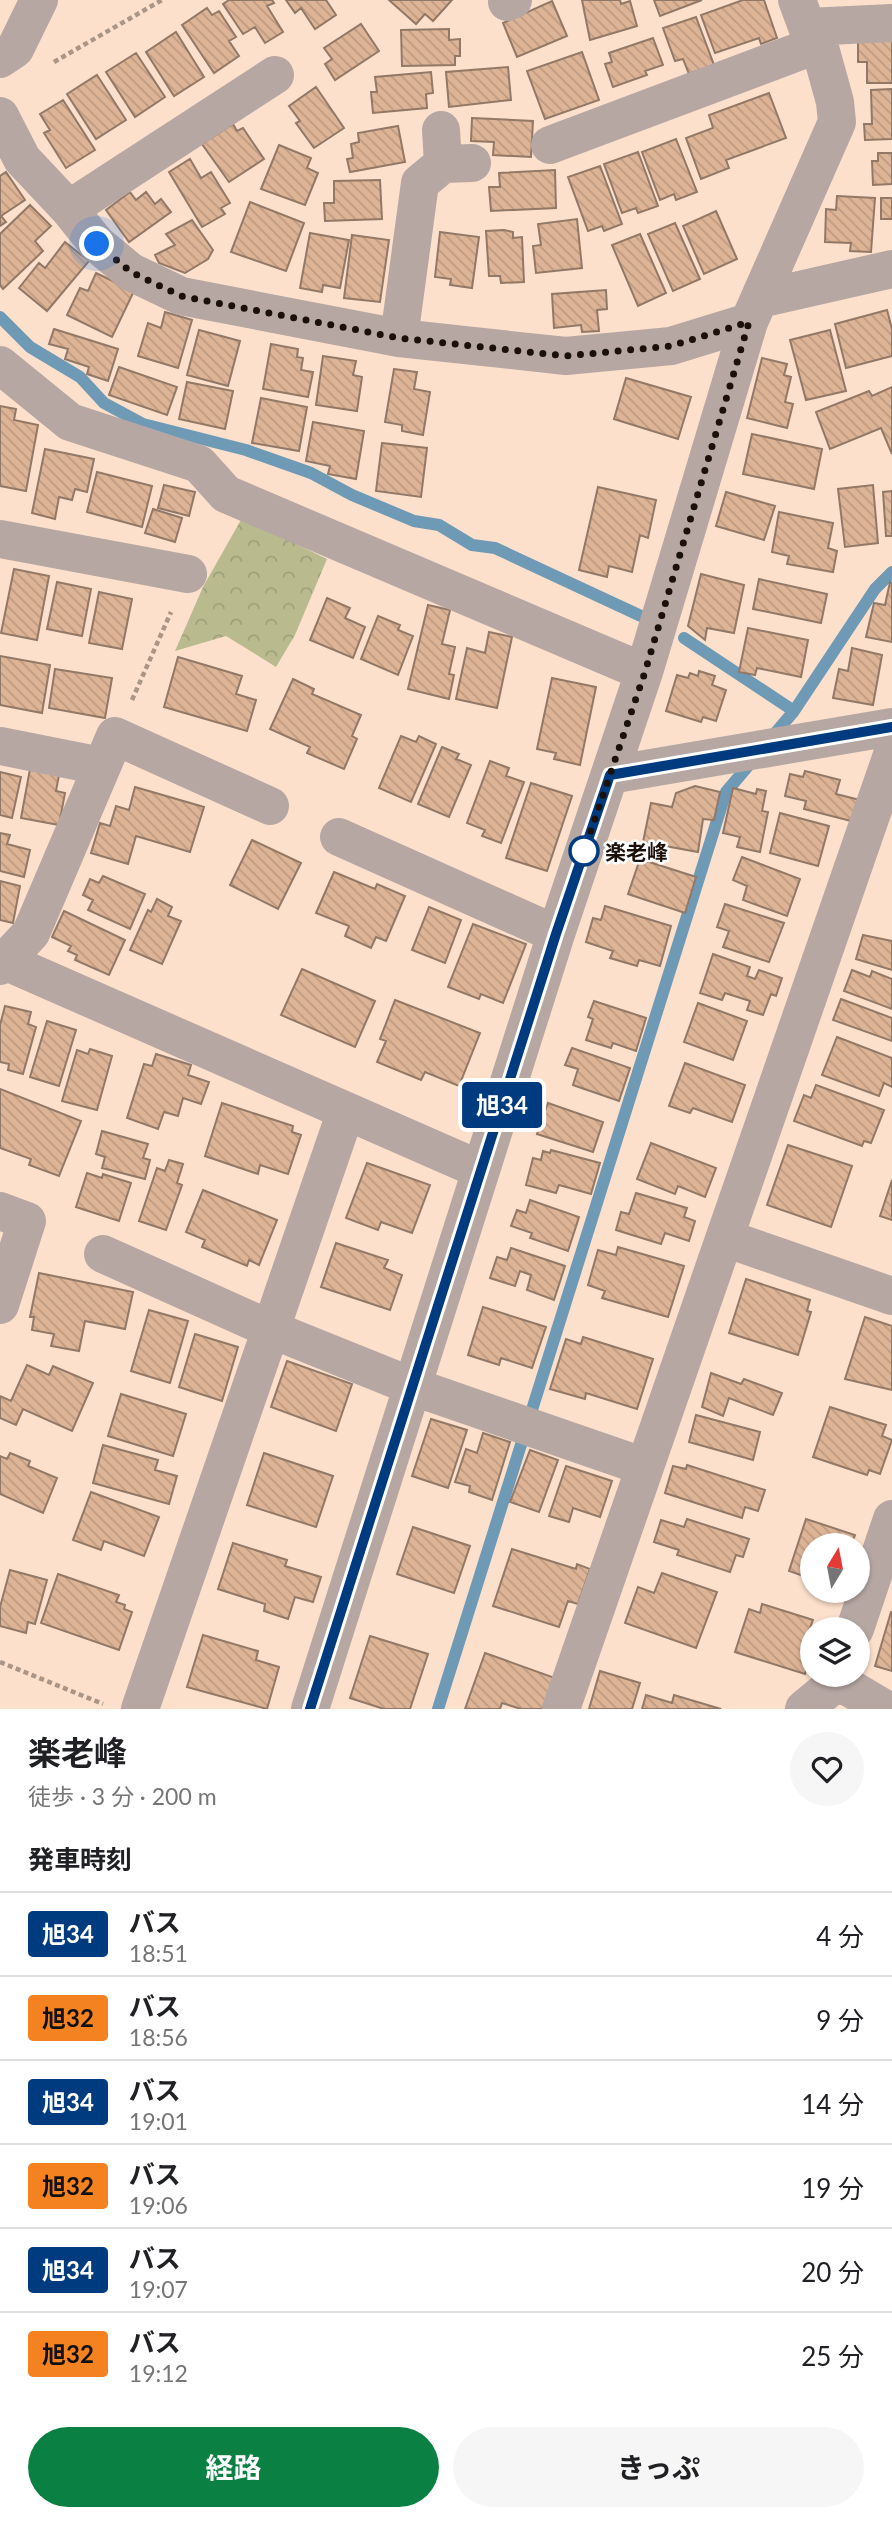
<!DOCTYPE html>
<html lang="ja">
<head>
<meta charset="utf-8">
<style>
  :root { --surface:#fff; --page:#f6f6f6; --text:#202124; --muted:#757577; --line:#e0e0e0; --accent:#0b8043 }
  body { margin:0; font-family:Lato,"Noto Sans JP",sans-serif; background:var(--page); color:var(--text); height:100vh; display:flex; flex-direction:column; font-size:26px; white-space:nowrap }
  * { box-sizing:border-box; margin:0 }
  p { font-size:23px; color:var(--muted) }
  .icon { flex:none; width:38px; height:38px; fill:none; stroke:currentColor; stroke-width:2; stroke-linecap:round; stroke-linejoin:round }
  .map { position:relative; height:1709px; overflow:hidden }
  .sheet { display:flex; flex-direction:column; background:var(--surface); flex:1 }
  .sheet>* { flex:none }
  .badge { padding:0 14px; border-radius:5px; font-size:24px; line-height:46px }
  .needle { width:46px; rotate:10deg }
  .fabs { position:absolute; left:800px; top:1533px; display:grid; gap:14px }
  .fabs a { display:grid; place-items:center; width:70px; height:70px; border-radius:50%; background:var(--surface); box-shadow:0 2px 5px #0004; font-size:35px }
  .you { position:absolute; width:35px; height:35px; margin:-18px; border:5px solid #fff; border-radius:50%; background:#1a73e8; box-shadow:0 0 0 10px #1a73e833 }
  .map>.badge { position:absolute; translate:-50% -50%; box-shadow:0 0 0 4px #fff }
  h2 { padding:0 28px; font-size:26px; line-height:63px }
  .round { display:grid; place-items:center; flex:none; width:74px; height:74px; border-radius:37px; background:var(--page) }
  .headline { display:flex; align-items:center; justify-content:space-between; height:119px; padding:0 28px }
  h1 { font-size:33px; font-weight:700; line-height:52px }
  .button { display:flex; gap:14px; margin-top:auto; padding:14px 28px }
  .button a { flex:1; height:80px; border-radius:42px; background:var(--accent); color:#fff; font-size:28px; font-weight:700; line-height:80px; text-align:center }
  .button a+a { background:var(--page); color:var(--text) }
  ul { padding:0; list-style:none }
  li { display:flex; align-items:center; gap:21px; height:84px; padding:0 28px; border-top:2px solid var(--line) }
  li div { flex:1 }
  li b { display:block; font-size:26px }
  li em { font-style:normal }
  li .badge { min-width:77px; font-weight:700; text-align:center }
  .map>svg:first-child { display:block }
  .forest { fill:url(#forest-crowns) }
  .lines { fill:none; stroke-linecap:round; stroke-linejoin:round }
  .stream { stroke:#6e9ab6; stroke-width:12 }
  .building { fill:url(#building-back-hatch); stroke:#927866; stroke-width:2 }
  .path { stroke:#aa9586; stroke-width:4.5; stroke-dasharray:5 3.5; stroke-linecap:butt }
  .minor { stroke:#b6a7a3; stroke-width:38 }
  .line-casing { stroke:#fff; stroke-width:16 }
  .line { stroke:#003b80; stroke-width:10 }
  .walk { stroke:#1b110a; stroke-width:7; stroke-dasharray:0 12.6 }
  .stop-dot { fill:#fff; stroke:#003b80; stroke-width:3.5 }
  .labels { text-anchor:middle; dominant-baseline:central; stroke-width:5; stroke-linejoin:round; paint-order:stroke }
  .stop-label { font-size:21px; font-weight:bold; fill:#1b110a; stroke:#fff; text-anchor:start }
</style>
</head>
<body>
<div class="map">
<svg width="892" height="1709" viewBox="0 0 892 1709">
  <defs>
    <pattern id="forest-crowns" width="20" height="18" patternUnits="userSpaceOnUse" patternTransform="scale(1.75)"><rect width="20" height="18" fill="#b9bb8f"/><path d="M2 6a3 3 0 1 1 6 0M12 15a3 3 0 1 1 6 0" fill="none" stroke="#9ea07a"/></pattern>
    <pattern id="building-back-hatch" width="6" height="6" patternUnits="userSpaceOnUse" patternTransform="scale(1.75)"><rect width="6" height="6" fill="#deb496"/><path d="M-1 5l2 2M0 0l6 6M5-1l2 2" fill="none" stroke="#be9a80"/></pattern>
  </defs>
  <rect width="100%" height="100%" fill="#fce0cc"/>
  <!-- forest -->
  <path class="forest" d="M242 518 327 559 295 635 276 667 226 636 175 651 203 587Z"/>
  <g class="lines">
    <!-- stream -->
    <path class="stream" d="M0 317 30 347 80 377 104 403 143 424 246 450 311 473 352 495 414 521 439 525 472 545 495 548 641 616
      M684 638 794 711
      M772 737 794 711 875 589 892 572
      M438 1709 726 792 754 759"/>
  </g>
  <!-- building -->
  <path class="building" d="M229 0H272L274 3 267 6 283 32 265 43 255 27 243 34 223 4Z
    M286 0H326L336 15 315 29 301 8 295 13Z
    M389 0H452L433 21 425 14 416 24Z
    M582 0H620L621 4 630 1 637 26 590 40Z
    M654 0H702L660 16Z
    M743 0H764L777 38 761 44 759 38 715 53 701 15Z
    M552 1 567 36 517 57 503 23Z
    M207 8 212 15 219 11 236 37 229 41 239 56 214 73 182 25Z
    M696 17 714 65 689 74 683 59 675 61 663 28Z
    M361 24 379 51 335 80 325 64 332 59 324 48Z
    M449 29V40L460 39V56H455V65L402 66 401 30Z
    M176 32 204 77 174 96 146 52Z
    M653 38 663 65 645 71 647 75 613 87 605 64 612 62 609 53Z
    M858 40 892 41V83H867V62H858Z
    M582 52 599 100 545 119 527 71Z
    M136 53 165 97 135 117 106 72Z
    M508 67 511 100 449 107 446 72Z
    M431 72 433 93 426 94 427 108 373 113 371 92H377L375 77Z
    M97 75 126 120 96 139 67 94Z
    M316 87 344 128 314 148 296 123 300 121 289 106Z
    M892 89V139L865 140 864 124H872L871 90Z
    M769 93 786 138 726 160 729 168 701 179 686 138 713 128 709 115Z
    M63 100 95 150 66 168 44 133 50 130 40 114Z
    M472 118 533 121 531 157 493 155 494 142 471 141Z
    M233 124 237 131 243 128 264 159 229 182 202 144Z
    M398 126 405 162 350 172 347 159 353 158 351 144 359 142 358 133Z
    M676 139 697 192 676 200 674 194 660 200 642 152Z
    M279 145 311 158 307 168 318 173 305 205 261 189Z
    M638 152 658 206 638 213 636 208 622 213 604 164Z
    M878 153H892V184L873 185 872 161H878Z
    M190 159 201 178 211 172 230 203 221 208 225 214 202 227 169 172Z
    M600 166 622 224 604 231 602 226 588 231 568 177Z
    M555 170 556 208 491 211 489 187H500L499 173Z
    M6 172 25 200 1 216 6 222 0 226V176Z
    M380 180 382 219 325 221 324 203H334V181Z
    M130 192 136 200 146 192 155 204 161 199 171 212 129 242 106 210Z
    M837 196 875 198 871 252 850 251 851 243 825 242 826 209 836 210Z
    M881 198H892V219H881Z
    M250 202 304 223 286 271 231 252Z
    M30 205 51 226 35 241 43 251 3 289 0 285V234Z
    M716 211 737 259 704 274 683 226Z
    M577 219 582 268 536 273 533 246 541 245 538 224Z
    M192 220 213 250 208 259 185 273 159 263 155 255 175 245 166 234Z
    M675 223 700 279 673 291 648 234Z
    M504 230 513 232V238L522 237 524 282 501 283 500 276H489L486 231Z
    M440 232 479 237 472 288 450 285 451 279 435 277Z
    M310 233 349 240 340 288 323 285 322 292 300 288Z
    M640 234 666 293 638 306 612 245Z
    M352 235 389 240 380 302 344 298Z
    M65 242 89 261 47 311 19 288 39 263 45 268Z
    M96 273 134 291 112 337 67 315 80 288 88 291Z
    M606 290 607 309 597 310 599 331 582 332 581 325 554 328 552 294Z
    M887 310 892 329V356L846 368 835 324Z
    M165 312 192 320 178 368 138 356 148 323 161 328Z
    M54 329 118 349 108 381 87 374 89 367 65 359 68 349 49 344Z
    M199 330 240 341 228 386 187 375Z
    M830 330 846 391 806 400 790 340Z
    M271 344 298 349 297 357 303 358 301 370 313 372 308 397 263 389Z
    M323 356 356 361 353 375 362 377 357 411 316 405Z
    M762 358 787 364 784 375 791 377 785 402 793 404 787 428 747 418Z
    M119 367 177 387 167 415 109 395Z
    M394 369 417 372 414 389 430 392 423 435 402 431V425L385 422Z
    M626 378 691 397 678 439 614 419Z
    M187 382 233 391 225 429 179 419Z
    M892 387V454L881 428 830 449 816 412 869 391 872 396Z
    M261 398 307 407 299 451 252 443Z
    M0 406 16 409 14 420 38 425 26 491 0 486Z
    M313 422 364 431 356 479 328 474 330 466 306 461Z
    M752 434 822 449 814 489 743 474Z
    M382 443 427 448 421 497 376 491Z
    M45 449 94 459 87 492 75 489 72 500 59 497 55 519 32 513Z
    M97 472 152 486 142 527 87 512Z
    M164 485 195 492 189 516 158 508Z
    M873 485 878 543 845 547 838 489Z
    M598 487 656 500 648 538 640 535 632 572 609 566 607 577 579 570Z
    M892 491V536H886L883 492Z
    M726 492 775 506 764 540 716 526Z
    M153 509 182 518 175 542 145 533Z
    M779 512 833 523 828 548 837 551 833 572 787 564 789 556 772 552Z
    M14 569 49 576 37 640 1 633Z
    M701 574 744 585 734 633 707 628 705 640 688 626Z
    M759 579 827 594 821 623 753 609Z
    M57 582 91 589 82 636 47 629Z
    M890 582 892 583V642L866 637 874 603 885 605Z
    M99 592 132 599 122 649 89 643Z
    M327 598 350 608 345 618 365 627 353 658 310 640Z
    M428 605 450 610 442 644 455 647 449 674 454 675 449 699 408 689Z
    M378 616 400 625 398 630 413 636 398 675 361 659Z
    M748 628 808 640 801 677 757 668 755 675 739 672Z
    M489 632 512 637 497 708 456 699 467 648 485 653Z
    M852 648 882 655 873 705 833 698 839 669 848 671Z
    M0 656 50 665 42 713 0 705Z
    M178 657 242 676 236 694 256 700 247 731 164 707Z
    M55 669 112 678 105 718 49 708Z
    M699 671 715 676 712 685 726 690 716 721 703 717 701 722 666 711 677 675 688 678 690 673 698 676Z
    M552 678 596 687 580 765 554 759 556 753 537 749Z
    M293 679 314 689 312 694 361 715 352 736 357 739 344 769 307 753 310 747 270 729Z
    M401 736 416 742 419 736 436 744 411 802 379 788Z
    M442 747 459 754 456 759 471 765 449 817 418 804Z
    M490 761 509 768 506 776 524 782 501 843 482 836 485 830 467 823Z
    M30 769 59 775 56 791 65 793 59 825 21 818Z
    M805 771 840 780 836 794 860 800 855 822 804 809 806 801 785 796 790 774 803 777Z
    M0 772 21 777 12 818 0 815Z
    M531 783 572 796 547 871 506 858Z
    M695 786 720 792 714 820 703 819 698 852 643 842 651 803 672 807 676 793Z
    M135 787 204 807 190 852 136 836 128 864 91 853 100 823 110 826 116 806 129 810Z
    M733 788 756 794 757 789 766 791 762 811 768 812 760 852 737 847 740 837 723 833Z
    M780 813 829 826 818 866 770 853Z
    M0 833 10 835 7 844 30 850 24 877 0 871Z
    M252 840 301 863 278 909 230 885Z
    M742 857 800 879 787 916 743 900 747 886 733 880Z
    M640 859 696 877 685 913 628 894Z
    M334 872 375 889 377 884 405 896 386 941 376 937 371 948 345 936 349 926 316 913Z
    M103 876 145 894 130 929 88 910 93 900 83 895 90 879 99 883Z
    M0 881 20 886 13 923 0 920Z
    M157 899 172 907 168 916 181 921 162 964 130 950 148 910 151 912Z
    M725 904 784 923 769 962 723 947 729 931 717 927Z
    M605 906 671 926 660 966 639 960 637 966 610 958 613 951 586 942 593 918 601 920Z
    M429 907 461 920 445 963 412 950Z
    M64 911 125 940 109 975 75 960 77 955 68 951 71 946 52 937Z
    M473 924 526 944 503 1003 481 994 479 999 448 987Z
    M863 935 892 941V970L856 959Z
    M713 954 750 967 747 976 755 979 759 970 782 978 776 996 771 994 763 1015 747 1010 750 1001 725 993 722 1000 700 993Z
    M302 969 375 1001 355 1047 281 1015Z
    M852 970 870 977 872 971 892 979V1009L844 991Z
    M841 999 892 1018V1041L833 1020Z
    M395 1000 480 1033 459 1086 425 1072 421 1080 377 1062 386 1041 380 1039Z
    M594 1001 646 1018 636 1051 613 1043 611 1048 586 1040 593 1019 588 1017Z
    M698 1003 747 1021 733 1060 684 1042Z
    M5 1006 31 1012 28 1024 36 1027 23 1074 8 1070 9 1064 0 1062V1025Z
    M47 1021 76 1030 59 1086 30 1077Z
    M837 1037 892 1058V1087L884 1083 879 1096 822 1075Z
    M572 1048 630 1068 619 1101 573 1085 578 1069 565 1065Z
    M90 1049 112 1056 97 1110 62 1101 77 1050 88 1054Z
    M156 1054 191 1065 188 1075 209 1082 201 1104 183 1098 178 1116 164 1112 158 1129 127 1118 144 1064 152 1066Z
    M685 1063 745 1085 732 1122 693 1108 690 1113 669 1106Z
    M816 1085 884 1110 871 1143 864 1141 862 1146 794 1121 804 1095 811 1098Z
    M0 1089 81 1121 59 1176 29 1165 31 1159 0 1148Z
    M222 1103 293 1126 292 1132 301 1135 288 1174 260 1165 258 1174 205 1156Z
    M548 1103 603 1122 593 1152 537 1134Z
    M102 1131 148 1144 143 1158 150 1160 145 1179 102 1168 105 1157 96 1154Z
    M651 1143 716 1168 705 1197 678 1186 675 1194 637 1179Z
    M788 1145 852 1166 831 1227 767 1205Z
    M551 1150 600 1163 591 1194 559 1185 556 1193 526 1185 533 1158 541 1160 543 1151 550 1153Z
    M169 1160 183 1164 177 1183 182 1185 166 1230 139 1221 157 1168 165 1171Z
    M367 1163 430 1185 412 1233 381 1222 378 1230 346 1218Z
    M87 1173 102 1178 103 1174 131 1183 119 1221 76 1207Z
    M892 1180V1220L880 1216Z
    M203 1190 277 1220 259 1265 249 1260 247 1266 202 1247 205 1240 186 1232Z
    M636 1193 687 1208 684 1217 695 1221 689 1241 665 1233 661 1244 616 1230 621 1212 629 1214Z
    M530 1200 579 1217 568 1251 530 1238 532 1233 511 1226 517 1210 526 1213Z
    M336 1243 388 1260 384 1268 402 1275 390 1310 321 1287Z
    M618 1247 684 1266 668 1317 602 1298 605 1291 588 1285 598 1250 616 1255Z
    M511 1248 565 1266 554 1300 527 1290 531 1275 520 1271 515 1286 490 1278 497 1257 507 1260Z
    M39 1273 133 1292 125 1329 85 1321 79 1351 51 1346 54 1334 32 1330 34 1317H30Z
    M746 1279 810 1300 807 1311 811 1312 798 1355 729 1333Z
    M483 1307 546 1327 532 1368 501 1358 499 1365 468 1355Z
    M149 1310 188 1321 170 1383 131 1371Z
    M865 1317 892 1326V1390L845 1379Z
    M195 1334 238 1347 222 1401 179 1387Z
    M583 1337 653 1359 637 1409 586 1393 585 1399 550 1389 566 1339 581 1344Z
    M287 1361 352 1384 336 1431 271 1407Z
    M27 1365 49 1375 53 1366 93 1383 72 1431 23 1409 16 1425 0 1418V1396L11 1401Z
    M711 1373 741 1384 744 1379 782 1393 773 1415 729 1398 723 1416 702 1407Z
    M121 1394 186 1414 173 1456 108 1436Z
    M830 1407 886 1425 882 1436 892 1440 880 1474 869 1470 867 1475 813 1457Z
    M696 1415 760 1432 753 1460 689 1442Z
    M431 1419 467 1430 448 1488 412 1476Z
    M483 1433 510 1442 492 1500 469 1492 470 1486 455 1482 466 1449 477 1453Z
    M103 1445 158 1460 155 1470 177 1476 169 1504 93 1483Z
    M530 1450 558 1460 539 1512 510 1502Z
    M10 1453 30 1461 28 1466 57 1478 43 1513 0 1494V1456L7 1459Z
    M264 1453 333 1476 316 1527 247 1505Z
    M687 1465 765 1490 758 1511 745 1507 742 1518 665 1493 673 1466 686 1469Z
    M566 1466 612 1481 600 1517 573 1508 569 1522 549 1516Z
    M91 1492 159 1517 144 1556 104 1541 101 1550 73 1540Z
    M687 1519 749 1539 743 1557 736 1555 730 1572 677 1555 679 1550 654 1542 661 1520 684 1527Z
    M806 1519 855 1535 851 1545H812V1579L789 1571Z
    M413 1527 470 1546 454 1593 397 1574Z
    M233 1543 287 1560 285 1566 321 1577 313 1602 295 1597 288 1619 264 1611 265 1604 218 1589Z
    M512 1549 576 1569 577 1564 590 1569 578 1604 568 1601 559 1627 493 1606Z
    M10 1570 47 1580 35 1624 28 1622 26 1633 0 1626V1607Z
    M662 1573 717 1592 696 1648 625 1623 638 1587 654 1593Z
    M58 1574 119 1595 116 1602 125 1605 124 1609 132 1612 119 1650 41 1623Z
    M762 1604 813 1620 807 1636 812 1638V1652L805 1674 735 1652 749 1609 760 1613Z
    M891 1612H892V1671L875 1666Z
    M203 1635 258 1651 256 1660 279 1667 267 1709 187 1687Z
    M370 1636 428 1654 410 1709H384L350 1698Z
    M485 1653 555 1678 544 1709H521L502 1703 500 1709H465Z
    M600 1671 640 1683 632 1709H589Z
    M646 1695 672 1703 674 1695 721 1709H642Z"/>
  <g class="lines">
    <!-- path -->
    <path class="path" d="M54 62 162 0
      M132 700 171 612
      M0 1662 103 1704"/>
    <!-- minor -->
    <path class="minor" d="M507 2 513 0
      M807 27 892 23
      M0 59 15 49 39 0
      M0 116 22 159 69 209 97 244 131 272 181 296 399 338 566 356 671 346 749 322
      M441 130 443 164
      M550 145 819 44
      M69 209 275 75
      M760 299 892 269
      M399 338 420 183 443 164 472 163
      M0 365 70 422 199 464 226 494 644 672
      M0 539 188 574
      M0 746 101 766
      M610 775 892 727
      M339 837 556 934
      M0 959 481 1170
      M0 966 31 933 115 736 270 806
      M0 1211 27 1221 0 1305
      M725 1238 892 1296
      M103 1254 270 1329 414 1387 645 1467
      M855 1629 892 1519
      M838 1681 885 1709
      M140 1709 346 1111
      M310 1709 556 934 644 672 749 322 837 122 835 102 819 44 807 27 797 0
      M561 1709 892 755
      M804 1709 838 1681 840 1675"/>
  </g>
  <g class="lines">
    <defs>
      <path id="line" d="M310 1709 556 934 610 775 892 727"/>
    </defs>
    <!-- line casing -->
    <use href="#line" class="line-casing"/>
    <!-- line -->
    <use href="#line" class="line"/>
    <!-- walk -->
    <path class="walk" d="M97 244 131 272 181 296 399 338 566 356 671 346 749 322 645 672 584 851"/>
  </g>
  <!-- markers -->
  <circle class="stop-dot" cx="584" cy="851" r="14"/>
  <g class="labels">
    <!-- stop labels -->
    <g class="stop-label">
      <text x="605" y="851">楽老峰</text>
    </g>
  </g>
</svg>
<div class="fabs">
<a><svg class="needle" viewBox="-14 -14 28 28"><path d="M0-13l5 13h-10z" fill="#e53935"/><path d="M0 13l5-13h-10z" fill="#757577"/></svg></a>
<a><svg class="icon" aria-label="layers" viewBox="0 0 24 24"><path d="M12 4l9 5-9 5-9-5zM3 14l9 5 9-5"/></svg></a>
</div>
<div class="you" style="left:97px;top:244px"></div>
<b class="badge" style="left:502px;top:1105px;background:#003b80;color:#fff">旭34</b>
</div>
<section class="sheet">
<div class="headline"><div><h1>楽老峰</h1><p>徒歩 · 3 分 · 200 m</p></div><a class="round"><svg class="icon" aria-label="heart" viewBox="0 0 24 24"><path d="M12 20l-8-8c-3-5 5-10 8-4 3-6 11-1 8 4z"/></svg></a></div>
<h2>発車時刻</h2>
<ul>
<li><span class="badge" style="background:#003b80;color:#fff">旭34</span><div><b>バス</b><p>18:51</p></div><em>4 分</em></li>
<li><span class="badge" style="background:#f58220;color:#111">旭32</span><div><b>バス</b><p>18:56</p></div><em>9 分</em></li>
<li><span class="badge" style="background:#003b80;color:#fff">旭34</span><div><b>バス</b><p>19:01</p></div><em>14 分</em></li>
<li><span class="badge" style="background:#f58220;color:#111">旭32</span><div><b>バス</b><p>19:06</p></div><em>19 分</em></li>
<li><span class="badge" style="background:#003b80;color:#fff">旭34</span><div><b>バス</b><p>19:07</p></div><em>20 分</em></li>
<li><span class="badge" style="background:#f58220;color:#111">旭32</span><div><b>バス</b><p>19:12</p></div><em>25 分</em></li>
</ul>
<div class="button"><a>経路</a><a>きっぷ</a></div>
</section>
</body>
</html>
